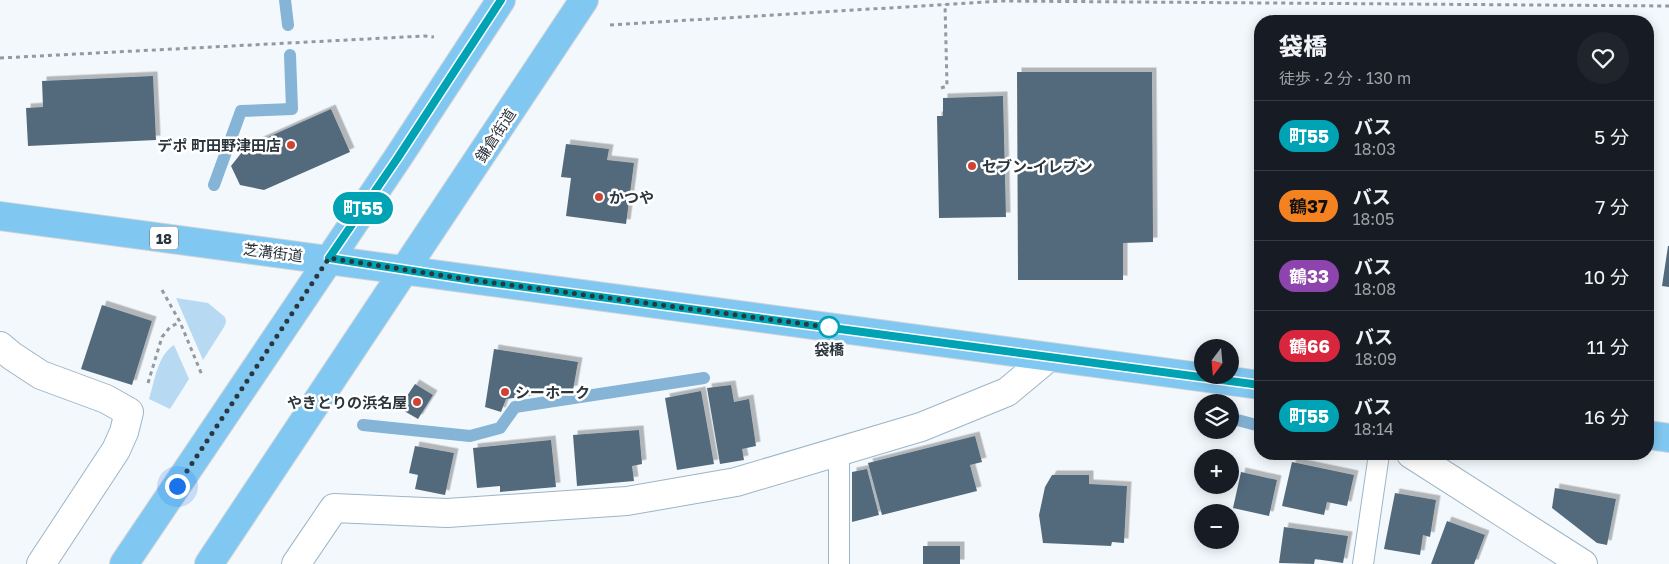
<!DOCTYPE html>
<html lang="ja">
<head>
<meta charset="utf-8">
<style>
  :root { --surface:#171b24; --page:#20242c; --text:#f1f3f6; --muted:#9ea1a6; --line:#363941 }
  body { margin:0; font-family:"Golos Text","Noto Sans JP",sans-serif; background:var(--page); color:var(--text); height:100vh; display:flex; flex-direction:column; font-size:19px; white-space:nowrap }
  * { box-sizing:border-box; margin:0 }
  p { font-size:16px; color:var(--muted) }
  .icon { flex:none; width:28px; height:28px; fill:none; stroke:currentColor; stroke-width:2; stroke-linecap:round; stroke-linejoin:round }
  .map { position:relative; flex:1; overflow:hidden }
  .details { position:absolute; left:1254px; top:15px; width:400px; height:445px; display:flex; flex-direction:column; background:var(--surface); border-radius:20px; box-shadow:0 2px 12px #0003 }
  .details>* { flex:none }
  .badge { padding:0 10px; border-radius:16px; font-size:18px; line-height:32px }
  .needle { width:32px; rotate:196deg }
  .buttons { position:absolute; left:1194px; top:339px; display:grid; gap:10px }
  .buttons a { display:grid; place-items:center; width:45px; height:45px; border-radius:50%; background:var(--surface); box-shadow:0 2px 12px #0003; font-size:25px }
  .you { position:absolute; width:25px; height:25px; margin:-12px; border:4px solid #fff; border-radius:50%; background:#1a73e8; box-shadow:0 0 0 8px #1a73e833 }
  .map>.badge { position:absolute; translate:-50% -50%; box-shadow:0 0 0 2px #fff }
  .round { display:grid; place-items:center; flex:none; width:52px; height:52px; border-radius:26px; background:var(--page) }
  .head { display:flex; align-items:center; justify-content:space-between; height:85px; padding:0 25px }
  h1 { font-size:24px; font-weight:800; line-height:38px }
  ul { padding:0; list-style:none }
  li { display:flex; align-items:center; gap:15px; height:70px; padding:0 25px; border-top:1px solid var(--line) }
  li div { flex:1 }
  li b { display:block; font-size:19px }
  li em { font-style:normal }
  li .badge { min-width:55px; font-weight:700; text-align:center }
  .map>svg:first-child { display:block }
  .green { fill:#b7d9f2 }
  .lines { fill:none; stroke-linecap:round; stroke-linejoin:round }
  .stream { stroke:#85b4d6; stroke-width:12 }
  .building { fill:#536a7b; filter:url(#shadow) }
  .service-casing { stroke:#9cb5c7; stroke-width:22 }
  .minor-casing { stroke:#9cb5c7; stroke-width:30 }
  .primary-casing { stroke:#d1d3d5; stroke-width:30 }
  .path { stroke:#929aa0; stroke-width:3; stroke-dasharray:4 4; stroke-linecap:butt }
  .service { stroke:#fff; stroke-width:20 }
  .minor { stroke:#fff; stroke-width:28 }
  .primary { stroke:#80c8f2; stroke-width:28 }
  .line-casing { stroke:#fff; stroke-width:11 }
  .line { stroke:#00a3b4; stroke-width:8 }
  .walk { stroke:#2c363e; stroke-width:5; stroke-dasharray:0 9 }
  .poi-dot { fill:#d04333; stroke:#fff; stroke-width:2 }
  .stop-dot { fill:#fff; stroke:#00a3b4; stroke-width:2.5 }
  .labels { text-anchor:middle; dominant-baseline:central; stroke-width:5; stroke-linejoin:round; paint-order:stroke }
  .shield { fill:#fff; stroke:#6b7278; stroke-width:1 }
  .shield-label { font-size:14px; font-weight:bold; fill:#2c363e }
  .street-label { font-size:15px; fill:#2c363e; stroke:#fff }
  .poi-label { font-size:15px; font-weight:bold; fill:#2c363e; stroke:#fff; text-anchor:start }
  .stop-label { font-size:15px; font-weight:bold; fill:#2c363e; stroke:#fff }
</style>
</head>
<body>
<div class="map">
<svg width="1669" height="564" viewBox="0 0 1669 564">
  <defs>
    <filter id="shadow"><feDropShadow dx="4.5" dy="-4.5" stdDeviation="0" flood-color="#0004"/></filter>
  </defs>
  <rect width="100%" height="100%" fill="#f3f8fc"/>
  <!-- green -->
  <path class="green" d="M176 298 208 303 225 317 226 322 224 327 203 360Z
    M174 345 189 379 170 409 149 399C155 381 157 356 174 345Z"/>
  <g class="lines">
    <!-- stream -->
    <path class="stream" d="M285 0 288 25
      M214 185 241 111 292 109 290 55
      M1202 410V411
      M1230 418 1260 426
      M363 425 470 436 500 428 515 407 704 378"/>
  </g>
  <!-- building -->
  <path class="building" d="M1017 72H1152L1153 242 1123 243V280H1018Z
    M153 76 156 140 28 146 26 108 43 107 42 81Z
    M1003 96 1006 217 939 218 937 116H943V98Z
    M331 109 350 152 264 190 240 185 231 166 246 147Z
    M566 144 609 149 607 160 634 163 626 224 566 216 571 178 561 177Z
    M1668 246H1669V287L1662 286Z
    M102 305 152 321 132 385 81 369Z
    M494 349 578 362 573 390 506 399 501 412 485 407Z
    M415 384 433 395 418 419 399 408Z
    M731 385 734 402 749 399 756 446 742 449 744 460 720 464 707 388Z
    M701 391 714 464 677 470 665 398Z
    M639 430 642 464 632 466 634 481 577 486 573 435Z
    M975 436 982 462 970 465 977 491 882 515 868 463Z
    M551 440 556 487 500 492V486L477 488 473 448Z
    M415 446 454 453 445 495 415 489 418 475 409 473Z
    M1292 462 1354 475 1347 506 1327 502 1324 515 1282 506Z
    M867 469 879 515 852 522V472Z
    M1241 472 1277 480 1269 516 1233 508Z
    M1052 475H1089V484L1127 486 1124 543 1112 542 1111 546 1043 543 1039 515 1045 487Z
    M1555 488 1616 499 1607 545 1597 543 1552 508Z
    M1395 493 1436 500 1430 537 1423 535 1420 555 1384 549Z
    M1447 521 1485 535 1474 564H1431Z
    M1284 527 1348 536 1343 563 1315 559 1314 564 1279 563Z
    M923 546H960V564H923Z"/>
  <g class="lines">
    <defs>
      <path id="service" d="M839 564V452
        M1363 564 1379 454"/>
      <path id="minor" d="M0 346 12 356 41 375 106 399 129 412 124 432 116 450 41 564
        M1411 454 1583 564
        M296 564 334 508 447 513 627 501 736 482 921 427 1007 392 1049 357"/>
      <path id="primary" d="M0 216C420 271 840 328 1260 385
        M1648 435 1669 438
        M124 564 397 159 501 0
        M209 564 584 0"/>
    </defs>
    <!-- service casing -->
    <use href="#service" class="service-casing"/>
    <!-- minor casing -->
    <use href="#minor" class="minor-casing"/>
    <!-- primary casing -->
    <use href="#primary" class="primary-casing"/>
    <!-- path -->
    <path class="path" d="M610 25 1002 1 1669 6
      M0 58 424 36 434 37
      M941 88 947 86 945 4
      M162 290 180 322 202 375
      M148 383 162 337 170 327 180 322"/>
    <!-- service -->
    <use href="#service" class="service"/>
    <!-- minor -->
    <use href="#minor" class="minor"/>
    <!-- primary -->
    <use href="#primary" class="primary"/>
  </g>
  <g class="lines">
    <defs>
      <path id="line" d="M501 0 397 159 329 258 472 280 1260 385"/>
    </defs>
    <!-- line casing -->
    <use href="#line" class="line-casing"/>
    <!-- line -->
    <use href="#line" class="line"/>
    <!-- walk -->
    <path class="walk" d="M177 486 329 258 472 280 835 328 829 327"/>
  </g>
  <!-- markers -->
  <g class="poi-dot">
    <circle cx="291" cy="145" r="5"/>
    <circle cx="972" cy="166" r="5"/>
    <circle cx="599" cy="197" r="5"/>
    <circle cx="505" cy="392" r="5"/>
    <circle cx="417" cy="402" r="5"/>
  </g>
  <circle class="stop-dot" cx="829" cy="327" r="10"/>
  <g class="labels">
    <!-- shield labels -->
    <rect class="shield" x="150" y="226.5" width="28" height="23" rx="4"/>
    <g class="shield-label">
      <text x="164" y="238">18</text>
    </g>
    <!-- street labels -->
    <g class="street-label">
      <text transform="translate(495 135) rotate(-57)">鎌倉街道</text>
      <text transform="translate(273 252) rotate(7)">芝溝街道</text>
    </g>
    <!-- poi labels -->
    <g class="poi-label">
      <text x="281" y="145" text-anchor="end">デポ 町田野津田店</text>
      <text x="982" y="166">セブン-イレブン</text>
      <text x="609" y="197">かつや</text>
      <text x="515" y="392">シーホーク</text>
      <text x="407" y="402" text-anchor="end">やきとりの浜名屋</text>
    </g>
    <!-- stop labels -->
    <g class="stop-label">
      <text x="829" y="349">袋橋</text>
    </g>
  </g>
</svg>
<div class="buttons">
<a><svg class="needle" viewBox="-14 -14 28 28"><path d="M0-13l5 13h-10z" fill="#e53935"/><path d="M0 13l5-13h-10z" fill="#9ea1a6"/></svg></a>
<a><svg class="icon" aria-label="layers" viewBox="0 0 24 24"><path d="M12 4l9 5-9 5-9-5zM3 14l9 5 9-5"/></svg></a>
<a>+</a>
<a>−</a>
</div>
<div class="you" style="left:177px;top:486px"></div>
<b class="badge" style="left:363px;top:208px;background:#00a3b4;color:#fff">町55</b>
<section class="details">
<div class="head"><div><h1>袋橋</h1><p>徒歩 · 2 分 · 130 m</p></div><a class="round"><svg class="icon" aria-label="heart" viewBox="0 0 24 24"><path d="M12 20l-8-8c-3-5 5-10 8-4 3-6 11-1 8 4z"/></svg></a></div>
<ul>
<li><span class="badge" style="background:#00a3b4;color:#fff">町55</span><div><b>バス</b><p>18:03</p></div><em>5 分</em></li>
<li><span class="badge" style="background:#f58220;color:#111">鶴37</span><div><b>バス</b><p>18:05</p></div><em>7 分</em></li>
<li><span class="badge" style="background:#8e44ad;color:#fff">鶴33</span><div><b>バス</b><p>18:08</p></div><em>10 分</em></li>
<li><span class="badge" style="background:#d7263d;color:#fff">鶴66</span><div><b>バス</b><p>18:09</p></div><em>11 分</em></li>
<li><span class="badge" style="background:#00a3b4;color:#fff">町55</span><div><b>バス</b><p>18:14</p></div><em>16 分</em></li>
</ul>
</section>
</div>
</body>
</html>
